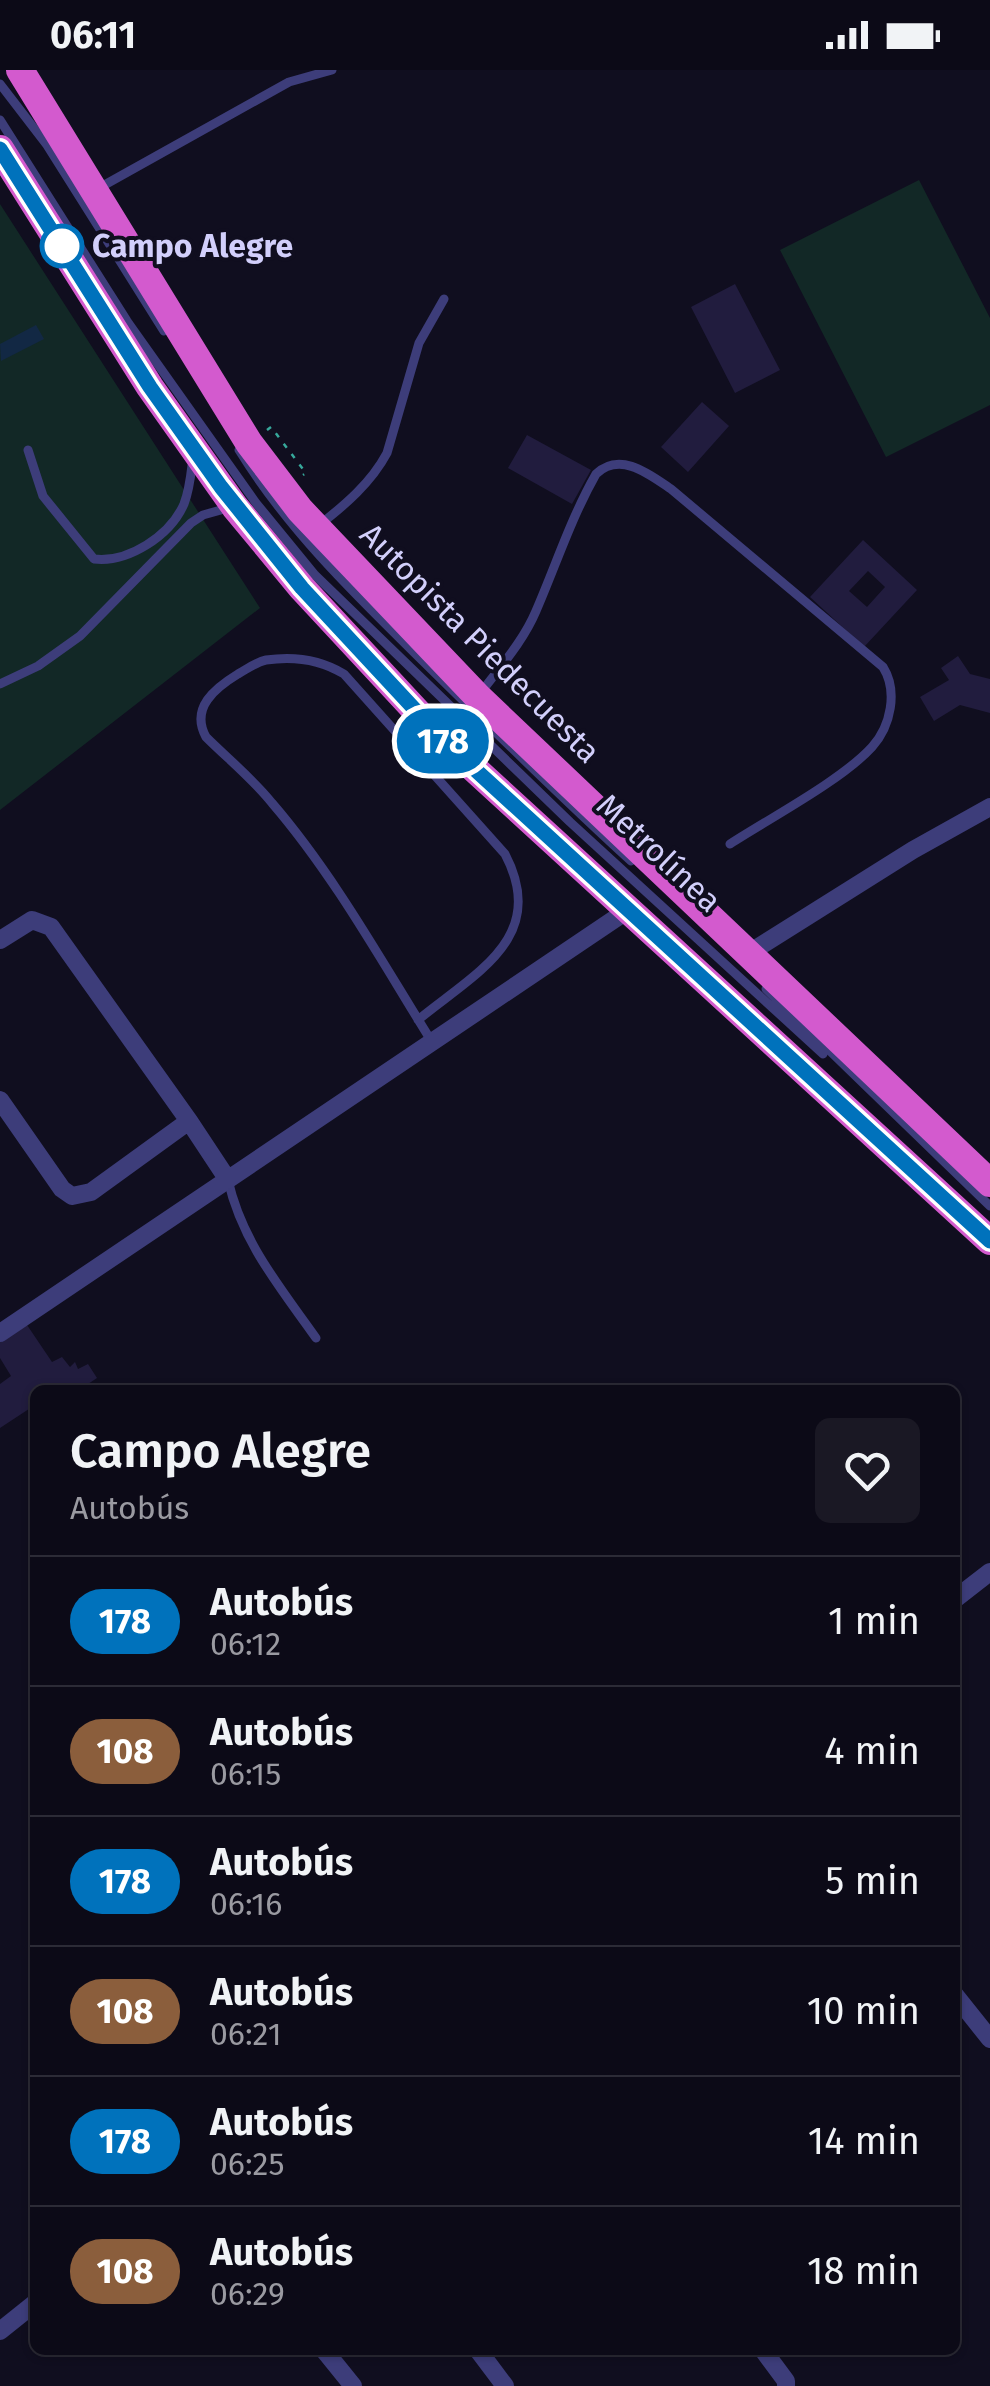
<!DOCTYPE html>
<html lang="es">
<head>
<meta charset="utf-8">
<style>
  :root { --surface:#0c0a17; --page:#1a1824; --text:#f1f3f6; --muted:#9a9aa1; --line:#2c2b36 }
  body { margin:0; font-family:"Fira Sans",sans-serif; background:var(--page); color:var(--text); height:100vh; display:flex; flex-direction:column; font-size:38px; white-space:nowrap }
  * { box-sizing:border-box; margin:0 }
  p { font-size:32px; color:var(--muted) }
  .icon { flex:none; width:55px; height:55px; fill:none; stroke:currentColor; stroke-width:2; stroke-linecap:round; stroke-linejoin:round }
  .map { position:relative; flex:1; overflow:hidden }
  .details { position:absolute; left:30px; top:1315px; width:930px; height:970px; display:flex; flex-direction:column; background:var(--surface); border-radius:15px; box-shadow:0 2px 8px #0004,0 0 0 2px var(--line) }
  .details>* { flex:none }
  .badge { padding:0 20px; border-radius:32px; font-size:35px; line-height:65px }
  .map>.badge { position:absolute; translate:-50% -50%; box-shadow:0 0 0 5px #fff }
  .round { display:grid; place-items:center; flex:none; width:105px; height:105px; border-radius:15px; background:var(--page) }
  .headline { display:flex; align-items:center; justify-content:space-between; height:170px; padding:0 40px }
  h1 { font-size:48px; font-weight:600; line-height:75px }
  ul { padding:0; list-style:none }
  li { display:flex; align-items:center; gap:30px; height:130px; padding:0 40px; border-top:2px solid var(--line) }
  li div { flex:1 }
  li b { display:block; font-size:38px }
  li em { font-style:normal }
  li .badge { min-width:110px; font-weight:700; text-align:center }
  .status { display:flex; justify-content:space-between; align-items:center; height:70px; padding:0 50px; background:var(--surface); direction:ltr }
  .status svg { height:28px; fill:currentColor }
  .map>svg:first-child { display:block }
  .green { fill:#122826 }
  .water { fill:#122844 }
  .building { fill:#211c3e; fill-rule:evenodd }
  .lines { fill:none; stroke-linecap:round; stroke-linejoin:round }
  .path { stroke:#37a89b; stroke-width:2.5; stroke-dasharray:5 8; stroke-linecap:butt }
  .service { stroke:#3d3d7a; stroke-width:9 }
  .minor { stroke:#3d3d7a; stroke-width:18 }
  .trunk { stroke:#d35ace; stroke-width:28 }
  .line-casing { stroke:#fff; stroke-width:22 }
  .line { stroke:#0072bc; stroke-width:15 }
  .stop-dot { fill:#fff; stroke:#0072bc; stroke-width:5 }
  .labels { text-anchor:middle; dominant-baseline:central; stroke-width:8; stroke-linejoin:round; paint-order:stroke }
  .stop-label { font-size:32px; font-weight:bold; fill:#d2cffb; stroke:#100e1f; text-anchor:start }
  .street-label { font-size:32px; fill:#d2cffb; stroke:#100e1f }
</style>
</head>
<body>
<div class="status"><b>06:11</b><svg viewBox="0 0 49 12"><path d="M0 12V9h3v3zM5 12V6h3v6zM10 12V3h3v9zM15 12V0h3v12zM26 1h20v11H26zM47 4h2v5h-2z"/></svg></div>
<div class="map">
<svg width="990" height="2316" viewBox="0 0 990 2316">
  <rect width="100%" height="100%" fill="#100e1f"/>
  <!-- green -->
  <path class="green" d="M919 110 990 248V335L886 387 780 180Z
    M0 134 260 538 0 740Z"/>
  <!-- water -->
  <path class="water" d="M36 255 44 269 1 291 0 274Z"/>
  <!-- building -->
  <path class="building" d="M735 214 780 300 735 323 691 237Z
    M702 332 729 356 688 402 661 377Z
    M527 365 591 400 572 434 508 398Z
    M863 470 917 520 864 577 810 527ZM868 501 885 517 867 537 849 521Z
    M958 586 970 604 990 609V643L960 635 934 651 920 627 949 610 941 598Z
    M25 1252 52 1292 62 1287 70 1297 75 1292 78 1299 88 1294 97 1308 79 1320H66L64 1317 59 1320H35V1335L0 1358V1314L11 1306 0 1288V1268Z"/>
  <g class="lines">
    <!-- path -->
    <path class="path" d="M267 360 271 357 306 403 303 405"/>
    <!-- service -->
    <path class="service" d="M0 14 47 75 164 261
      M0 50 127 251 256 433 315 505 570 752 823 984
      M99 118 289 12 332 0
      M28 380 43 426 94 489C128 493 170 466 184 434 190 419 191 403 193 387
      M239 380C291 464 361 530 431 599 497 664 563 729 631 791
      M318 456C345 435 371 413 387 383L419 273 444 229
      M0 614 38 596 80 566 191 453 203 445 228 438
      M479 625C499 598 523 572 536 541 556 495 571 448 596 404 620 381 649 404 671 419L883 597C898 621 891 656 872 677 842 710 770 748 730 774
      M766 919 990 1136
      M418 950C475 903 549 868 505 784L344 604C321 590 293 586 266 590 256 592 247 599 238 604 215 618 190 638 206 667 228 689 253 709 272 733 334 805 382 892 432 972
      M228 1110C242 1172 280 1217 316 1268"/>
    <!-- minor -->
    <path class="minor" d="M0 870 32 850 51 857 189 1051 228 1110
      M749 883 913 780 990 737
      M0 1030 62 1119 72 1126 91 1122 189 1051
      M0 1263 628 840
      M955 1529 990 1502
      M955 1925 990 1969
      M0 2261 35 2233
      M324 2280 353 2316
      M478 2280 505 2316
      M763 2280 786 2311V2316"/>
    <!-- trunk -->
    <path class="trunk" d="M20 0 249 373 300 440 478 627 990 1113
      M0 79 150 317 235 437 302 518 445 672 990 1171"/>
  </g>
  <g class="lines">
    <defs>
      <path id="line" d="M0 79 150 317 221 417 302 518 445 672 990 1171"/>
    </defs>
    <!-- line casing -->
    <use href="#line" class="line-casing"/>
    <!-- line -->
    <use href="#line" class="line"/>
  </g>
  <!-- markers -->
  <circle class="stop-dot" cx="62" cy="176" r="20"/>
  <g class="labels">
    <!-- stop labels -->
    <g class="stop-label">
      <text x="92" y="176">Campo Alegre</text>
    </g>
    <!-- street labels -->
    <g class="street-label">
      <text transform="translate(480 573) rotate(45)">Autopista Piedecuesta</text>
      <text transform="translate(659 783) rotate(43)">Metrolínea</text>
    </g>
  </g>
</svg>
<b class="badge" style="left:443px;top:671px;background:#0072bc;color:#fff">178</b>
<section class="details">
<div class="headline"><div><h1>Campo Alegre</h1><p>Autobús</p></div><a class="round"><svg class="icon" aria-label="heart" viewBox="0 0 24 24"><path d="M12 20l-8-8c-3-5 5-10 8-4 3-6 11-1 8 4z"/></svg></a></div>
<ul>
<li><span class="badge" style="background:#0072bc;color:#fff">178</span><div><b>Autobús</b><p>06:12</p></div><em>1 min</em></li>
<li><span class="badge" style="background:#8b5e3c;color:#fff">108</span><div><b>Autobús</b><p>06:15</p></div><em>4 min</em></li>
<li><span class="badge" style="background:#0072bc;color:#fff">178</span><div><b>Autobús</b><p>06:16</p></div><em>5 min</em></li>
<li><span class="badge" style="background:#8b5e3c;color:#fff">108</span><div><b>Autobús</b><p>06:21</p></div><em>10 min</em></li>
<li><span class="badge" style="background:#0072bc;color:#fff">178</span><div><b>Autobús</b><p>06:25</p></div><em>14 min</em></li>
<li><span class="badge" style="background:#8b5e3c;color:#fff">108</span><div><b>Autobús</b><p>06:29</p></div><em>18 min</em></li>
</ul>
</section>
</div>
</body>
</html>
